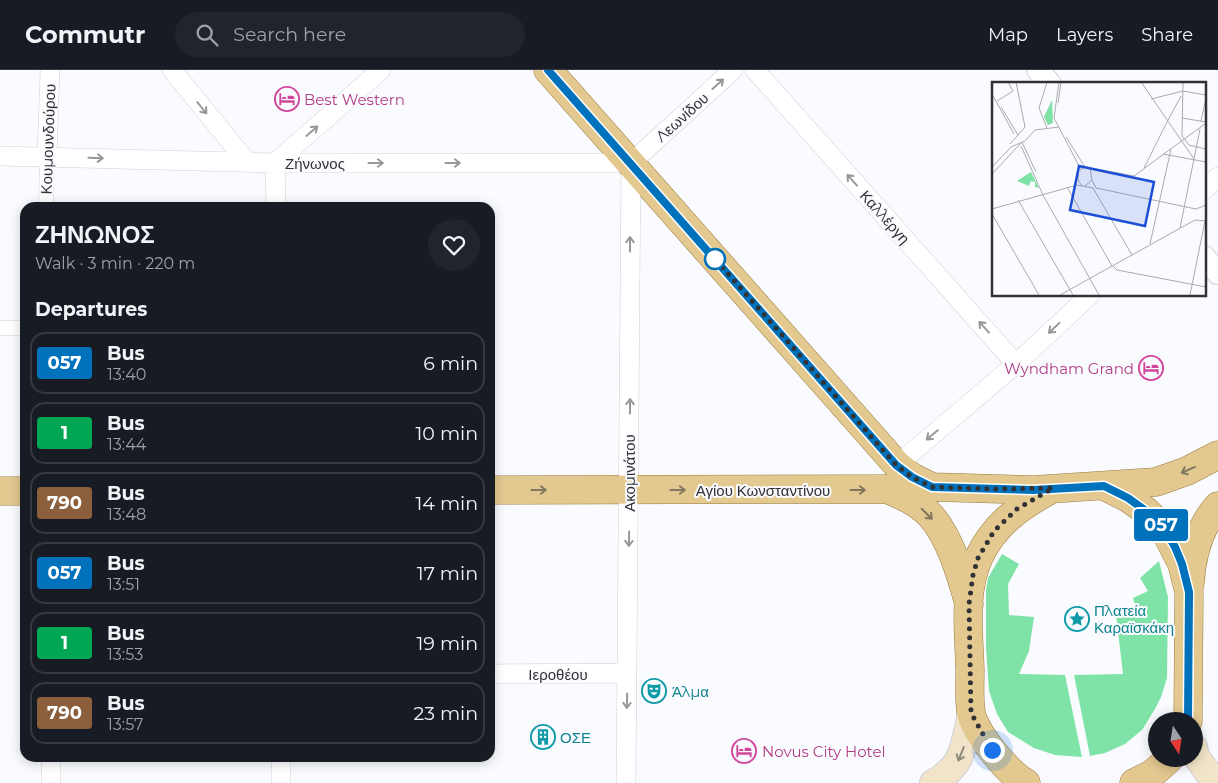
<!DOCTYPE html>
<html lang="en">
<head>
<meta charset="utf-8">
<style>
  :root { --surface:#171b24; --page:#20242c; --text:#f1f3f6; --muted:#9ea1a6; --line:#363941 }
  body { margin:0; font-family:Montserrat,sans-serif; background:var(--page); color:var(--text); height:100vh; display:flex; flex-direction:column; font-size:19px; white-space:nowrap }
  * { box-sizing:border-box; margin:0 }
  p { font-size:16px; color:var(--muted) }
  .icon { flex:none; width:28px; height:28px; fill:none; stroke:currentColor; stroke-width:2; stroke-linecap:round; stroke-linejoin:round }
  .map { position:relative; flex:1; overflow:hidden }
  .sheet { position:absolute; left:20px; top:132px; width:475px; height:560px; display:flex; flex-direction:column; background:var(--surface); border-radius:15px; box-shadow:0 2px 12px #0003 }
  .sheet>* { flex:none }
  .badge { padding:0 10px; border-radius:4px; font-size:18px; line-height:32px }
  .needle { width:32px; rotate:168deg }
  .tools { position:absolute; left:1148px; top:642px; display:grid; gap:10px }
  .tools a { display:grid; place-items:center; width:55px; height:55px; border-radius:50%; background:var(--surface); box-shadow:0 2px 12px #0003; font-size:25px }
  .you { position:absolute; width:25px; height:25px; margin:-12px; border:4px solid #fff; border-radius:50%; background:#1a73e8; box-shadow:0 0 0 8px #1a73e833 }
  .map>.badge { position:absolute; translate:-50% -50%; box-shadow:0 0 0 2px #fff }
  h2 { padding:0 15px; font-size:19px; line-height:45px }
  .round { display:grid; place-items:center; flex:none; width:52px; height:52px; border-radius:26px; background:var(--page) }
  .overview { display:flex; align-items:center; justify-content:space-between; height:85px; padding:0 15px }
  h1 { font-size:24px; font-weight:600; line-height:38px }
  ul { padding:0; list-style:none }
  li { display:flex; align-items:center; gap:15px; height:62px; margin:0 10px 8px; padding:0 5px; border:2px solid var(--line); border-radius:15px }
  li div { flex:1 }
  li b { display:block; font-size:19px }
  li em { font-style:normal }
  li .badge { min-width:55px; font-weight:700; text-align:center }
  header { display:flex; align-items:center; gap:30px; box-sizing:border-box; height:70px; padding:0 25px; background:var(--surface); border-bottom:1px solid var(--line) }
  header strong { font-size:24px }
  nav { display:flex; gap:28px; margin-inline-start:auto; font-size:18px }
  .search { width:350px; height:45px; background:var(--page); display:flex; align-items:center; gap:12px; box-sizing:border-box; padding:0 18px; border-radius:28px; color:var(--muted); font-size:19px }
  .map>svg:first-child { display:block }
  .green { fill:#7fe3a8 }
  .lines { fill:none; stroke-linecap:round; stroke-linejoin:round }
  .pedestrian-casing { stroke:#ced0d8; stroke-width:15 }
  .minor-casing { stroke:#ced0d8; stroke-width:20 }
  .tertiary-casing { stroke:#ced0d8; stroke-width:24 }
  .secondary-casing { stroke:#ced0d8; stroke-width:28 }
  .primary-casing { stroke:#987c40; stroke-width:29 }
  .pedestrian { stroke:#fff; stroke-width:14 }
  .minor { stroke:#fff; stroke-width:19 }
  .tertiary { stroke:#fff; stroke-width:22 }
  .secondary { stroke:#f1e4c8; stroke-width:26 }
  .primary { stroke:#e3c890; stroke-width:28 }
  .oneway { stroke:#98989a }
  .oneway2 { stroke:#81765e }
  .oneway3 { stroke:#918b7e }
  .line-casing { stroke:#fff; stroke-width:11 }
  .line { stroke:#0072bc; stroke-width:8 }
  .walk { stroke:#313235; stroke-width:5; stroke-dasharray:0 9 }
  .stop-dot { fill:#fff; stroke:#0072bc; stroke-width:2.5 }
  .labels { text-anchor:middle; dominant-baseline:central; stroke-width:4; stroke-linejoin:round; paint-order:stroke }
  .hotel-label { font-size:15px; fill:#b23c85; stroke:#fafbfe; text-anchor:start }
  .street-label { font-size:15px; fill:#313235; stroke:#fafbfe }
  .culture-label { font-size:15px; fill:#0d838f; stroke:#fafbfe; text-anchor:start }
  .inset-road { fill:none; stroke:#aaabae; stroke-width:1 }
  .view { fill:#1d4ed8; fill-opacity:0.15; stroke:#1d4ed8; stroke-width:2.5 }
  .inset-edge { fill:none; stroke:#313235; stroke-width:2.5 }
</style>
</head>
<body>
<header>
<strong>Commutr</strong>
<div class="search"><svg class="icon" aria-label="search" viewBox="0 0 24 24"><circle cx="10" cy="10" r="6"/><path d="M15 15l6 6"/></svg>Search here</div>
<nav><a>Map</a><a>Layers</a><a>Share</a></nav>
</header>
<div class="map">
<svg width="1218" height="713" viewBox="0 0 1218 713">
  <rect width="100%" height="100%" fill="#fafbfe"/>
  <!-- green -->
  <path class="green" d="M1002 484 1019 494 1008 514 1009 545 1034 547 1029 581 1019 604 1065 605 1082 687 1055 685 1034 678 1008 662 997 644 989 621 986 578V520L988 508Z
    M1159 491 1168 527 1167 608 1161 627 1155 639 1142 660 1125 674 1105 683 1090 686 1074 605 1123 604 1116 544H1138L1133 528 1148 521 1140 508Z"/>
  <g class="lines">
    <defs>
      <path id="pedestrian" d="M46 138 47 86
        M0 258H25"/>
      <path id="minor" d="M172 0 247 92
        M755 0 1016 294
        M0 86 275 93H631
        M47 86 50 0
        M275 93 381 0
        M275 93 276 138
        M631 93 733 0
        M1204 120 1218 107
        M897 395 1016 294 1090 225
        M490 604 627 603
        M51 688V713
        M281 688V713
        M626 713 631 93"/>
      <path id="tertiary" d="M1038 0 1050 14
        M1204 187 1218 203"/>
      <path id="secondary" d="M1194 677 1196 686 1215 713
        M933 713C964 696 964 675 971 643"/>
      <path id="primary" d="M548 0 897 395 912 407 932 417 1033 420 1156 412 1187 401 1218 385
        M1104 416 1128 428 1146 441 1163 457 1182 494 1189 522 1188 651
        M490 420 886 419C902 425 918 432 930 445 950 467 961 505 969 534
        M0 421H25
        M1190 513C1192 484 1199 457 1218 436
        M1026 713C1008 703 974 662 971 642 969 629 970 614 970 600 969 564 963 521 979 487 994 455 1019 437 1050 420
        M1134 713 1152 704 1169 689"/>
    </defs>
    <!-- pedestrian casing -->
    <use href="#pedestrian" class="pedestrian-casing"/>
    <!-- minor casing -->
    <use href="#minor" class="minor-casing"/>
    <!-- tertiary casing -->
    <use href="#tertiary" class="tertiary-casing"/>
    <!-- secondary casing -->
    <use href="#secondary" class="secondary-casing"/>
    <!-- primary casing -->
    <use href="#primary" class="primary-casing"/>
    <!-- pedestrian -->
    <use href="#pedestrian" class="pedestrian"/>
    <!-- minor -->
    <use href="#minor" class="minor"/>
    <!-- tertiary -->
    <use href="#tertiary" class="tertiary"/>
    <!-- secondary -->
    <use href="#secondary" class="secondary"/>
    <!-- primary -->
    <use href="#primary" class="primary"/>
  </g>
  <!-- one-way arrows -->
  <defs><path id="oneway-shaft" d="M-6 0H5M1.5-3L5.5 0L1.5 3" fill="none" stroke-width="1.6" stroke-linecap="round" stroke-linejoin="round" transform="scale(1.25)"/></defs>
  <g class="oneway">
    <use href="#oneway-shaft" transform="translate(718 14) rotate(-42)"/>
    <use href="#oneway-shaft" transform="translate(202 38) rotate(51)"/>
    <use href="#oneway-shaft" transform="translate(312 61) rotate(-41)"/>
    <use href="#oneway-shaft" transform="translate(96 88) rotate(2)"/>
    <use href="#oneway-shaft" transform="translate(376 93)"/>
    <use href="#oneway-shaft" transform="translate(453 93)"/>
    <use href="#oneway-shaft" transform="translate(852 110) rotate(-132)"/>
    <use href="#oneway-shaft" transform="translate(630 174) rotate(-90)"/>
    <use href="#oneway-shaft" transform="translate(984 257) rotate(-132)"/>
    <use href="#oneway-shaft" transform="translate(1054 258) rotate(137)"/>
    <use href="#oneway-shaft" transform="translate(630 336) rotate(-90)"/>
    <use href="#oneway-shaft" transform="translate(932 365) rotate(140)"/>
    <use href="#oneway-shaft" transform="translate(629 469) rotate(91)"/>
    <use href="#oneway-shaft" transform="translate(627 631) rotate(91)"/>
  </g>
  <g class="oneway2">
    <use href="#oneway-shaft" transform="translate(1188 400) rotate(156)"/>
    <use href="#oneway-shaft" transform="translate(539 420)"/>
    <use href="#oneway-shaft" transform="translate(678 420)"/>
    <use href="#oneway-shaft" transform="translate(858 420)"/>
    <use href="#oneway-shaft" transform="translate(927 444) rotate(45)"/>
  </g>
  <use class="oneway3" href="#oneway-shaft" transform="translate(961 684) rotate(112)"/>
  <g class="lines">
    <defs>
      <path id="line" d="M548 0 896 395 912 407 932 417 1033 420 1104 416 1128 428 1146 441 1163 457 1175 477 1182 494 1189 522 1188 651"/>
    </defs>
    <!-- line casing -->
    <use href="#line" class="line-casing"/>
    <!-- line -->
    <use href="#line" class="line"/>
    <!-- walk -->
    <path class="walk" d="M715 189 710 183 896 395 912 407 932 417 992 419 1053 418 1017 439 994 461 978 488 973 505 969 534 971 643 992 680"/>
  </g>
  <!-- icons -->
  <defs>
    <symbol id="hotel-ring" viewBox="-11 -11 22 22"><circle r="9.5" fill="#fafbfe" stroke="#d1479c" stroke-width="1.5"/><path d="M-6-4.5h1.5V1H6V5H4.5V3h-9V5H-6ZM-4 0a1.8 1.8 0 1 1 3.6 0ZM.5 0V-2.5h3Q6-2.5 6 0Z" fill="#d1479c"/></symbol>
    <symbol id="sight-ring" viewBox="-11 -11 22 22"><circle r="9.5" fill="#fafbfe" stroke="#0f9aa8" stroke-width="1.5"/><path d="M0-6L1.8-2.2L6-1.7L2.9 1.2L3.7 5.4L0 3.3L-3.7 5.4L-2.9 1.2L-6-1.7L-1.8-2.2Z" fill="#0f9aa8"/></symbol>
    <symbol id="theatre-ring" viewBox="-11 -11 22 22"><circle r="9.5" fill="#fafbfe" stroke="#0f9aa8" stroke-width="1.5"/><path d="M-5-5.5Q0-4 5-5.5V0Q5 5 0 6Q-5 5-5 0ZM-3.3-2.5H-1v1.5H-3.3ZM1-2.5H3.3v1.5H1ZM-2.8 1Q0 5.5 2.8 1Z" fill="#0f9aa8"/></symbol>
    <symbol id="building-ring" viewBox="-11 -11 22 22"><circle r="9.5" fill="#fafbfe" stroke="#0f9aa8" stroke-width="1.5"/><path d="M-4-6H4V6H1V3H-1V6H-4ZM-2.5-4.3h1.7v1.8h-1.7ZM.8-4.3h1.7v1.8H.8ZM-2.5-1h1.7V.8h-1.7ZM.8-1h1.7V.8H.8Z" fill="#0f9aa8"/></symbol>
  </defs>
  <g fill-rule="evenodd">
    <use href="#hotel-ring" x="273" y="15" width="28" height="28"/>
    <use href="#hotel-ring" x="1137" y="284" width="28" height="28"/>
    <use href="#sight-ring" x="1063" y="535" width="28" height="28"/>
    <use href="#theatre-ring" x="640" y="607" width="28" height="28"/>
    <use href="#building-ring" x="529" y="653" width="28" height="28"/>
    <use href="#hotel-ring" x="730" y="667" width="28" height="28"/>
  </g>
  <!-- markers -->
  <circle class="stop-dot" cx="715" cy="189" r="10"/>
  <g class="labels">
    <!-- hotel labels -->
    <g class="hotel-label">
      <text x="304" y="29">Best Western</text>
      <text x="1134" y="298" text-anchor="end">Wyndham Grand</text>
      <text x="762" y="681">Novus City Hotel</text>
    </g>
    <!-- street labels -->
    <g class="street-label">
      <text transform="translate(682 47) rotate(-42)">Λεωνίδου</text>
      <text transform="translate(48 69) rotate(-88)">Κουμουνδούρου</text>
      <text x="315" y="93">Ζήνωνος</text>
      <text transform="translate(885 147) rotate(48)">Καλλέργη</text>
      <text transform="translate(629 403) rotate(-90)">Ακομινάτου</text>
      <text x="763" y="420">Αγίου Κωνσταντίνου</text>
      <text x="558" y="604">Ιεροθέου</text>
    </g>
    <!-- culture labels -->
    <g class="culture-label">
      <text x="1094" y="540">Πλατεία<tspan x="1094" dy="17">Καραϊσκάκη</tspan></text>
      <text x="672" y="621">Άλμα</text>
      <text x="560" y="667">ΟΣΕ</text>
    </g>
  </g>
  <!-- overview -->
  <g transform="translate(992 12)">
    <rect width="214" height="214" fill="#fafbfe"/>
    <path d="M60 18 61 41 56 43 52 35ZM39 90 47 106 43 105V100L39 99 37 104 25 99Z" fill="#7fe3a8"/>
    <path class="inset-road" d="M55 0 47 26 55 46M67 0 62 36 87 84 86 98 90 104M149 0 202 77M191 0 190 54 197 63 214 67M191 9 214 13M0 12 22 52M159 17 191 9M5 19 21 9 16 0M66 21 69 0M9 25 26 53M190 36 214 40M209 39 214 16M175 40 189 14M198 53 214 41M74 55 93 85M18 62 33 45 24 0M29 64 51 113M171 72 214 80M0 85 19 65 33 59 43 48 67 45M152 86 175 40M88 88 93 85 142 94 199 52M0 92 30 60 44 90M100 98 104 106 204 127 214 123M93 104 100 98 98 86M75 105 120 184M51 113 107 213M26 118 81 213M0 127 85 103 101 106 140 173M0 132 47 213M188 146 208 47M158 162 179 67M121 184 125 188 214 205M68 213 203 138 214 139M198 213 213 139"/>
    <path class="view" d="M87 84 162 100 153 144 78 128Z"/>
    <rect width="214" height="214" class="inset-edge"/>
  </g>
</svg>
<div class="tools">
<a><svg class="needle" viewBox="-14 -14 28 28"><path d="M0-13l5 13h-10z" fill="#e53935"/><path d="M0 13l5-13h-10z" fill="#9ea1a6"/></svg></a>
</div>
<div class="you" style="left:992px;top:680px"></div>
<b class="badge" style="left:1161px;top:455px;background:#0072bc;color:#fff">057</b>
<section class="sheet">
<div class="overview"><div><h1>ΖΗΝΩΝΟΣ</h1><p>Walk · 3 min · 220 m</p></div><a class="round"><svg class="icon" aria-label="heart" viewBox="0 0 24 24"><path d="M12 20l-8-8c-3-5 5-10 8-4 3-6 11-1 8 4z"/></svg></a></div>
<h2>Departures</h2>
<ul>
<li><span class="badge" style="background:#0072bc;color:#fff">057</span><div><b>Bus</b><p>13:40</p></div><em>6 min</em></li>
<li><span class="badge" style="background:#00a651;color:#fff">1</span><div><b>Bus</b><p>13:44</p></div><em>10 min</em></li>
<li><span class="badge" style="background:#8b5e3c;color:#fff">790</span><div><b>Bus</b><p>13:48</p></div><em>14 min</em></li>
<li><span class="badge" style="background:#0072bc;color:#fff">057</span><div><b>Bus</b><p>13:51</p></div><em>17 min</em></li>
<li><span class="badge" style="background:#00a651;color:#fff">1</span><div><b>Bus</b><p>13:53</p></div><em>19 min</em></li>
<li><span class="badge" style="background:#8b5e3c;color:#fff">790</span><div><b>Bus</b><p>13:57</p></div><em>23 min</em></li>
</ul>
</section>
</div>
</body>
</html>
